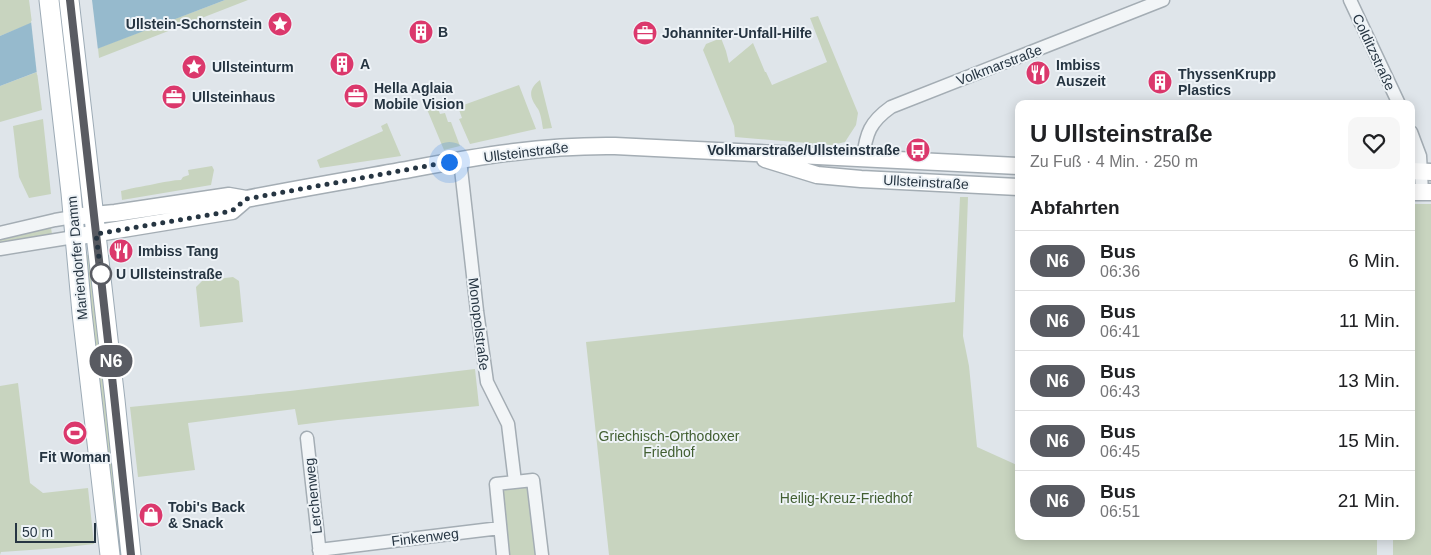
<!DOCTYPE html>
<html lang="de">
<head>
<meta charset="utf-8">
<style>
  :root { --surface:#fff; --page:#f6f6f6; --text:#202124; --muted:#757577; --line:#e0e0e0 }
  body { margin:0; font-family:Arial,sans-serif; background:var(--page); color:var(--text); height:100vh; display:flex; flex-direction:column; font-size:19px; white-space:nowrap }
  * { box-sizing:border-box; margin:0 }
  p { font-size:16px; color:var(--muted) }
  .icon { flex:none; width:28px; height:28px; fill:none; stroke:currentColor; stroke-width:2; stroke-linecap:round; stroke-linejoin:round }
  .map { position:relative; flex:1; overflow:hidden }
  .details { position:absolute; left:1015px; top:100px; width:400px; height:440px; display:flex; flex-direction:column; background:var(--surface); border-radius:10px; box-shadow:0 2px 12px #0003 }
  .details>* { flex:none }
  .badge { padding:0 10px; border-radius:16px; font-size:18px; line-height:32px }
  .scale { position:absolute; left:15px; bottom:12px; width:81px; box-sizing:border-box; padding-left:5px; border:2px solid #263542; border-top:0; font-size:14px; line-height:18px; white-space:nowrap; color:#263542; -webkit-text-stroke:4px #eef3f7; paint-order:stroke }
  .you { position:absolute; width:25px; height:25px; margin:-12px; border:4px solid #fff; border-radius:50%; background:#1a73e8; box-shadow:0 0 0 8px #1a73e833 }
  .map>.badge { position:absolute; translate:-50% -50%; box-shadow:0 0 0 2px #fff }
  h2 { padding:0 15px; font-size:19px; line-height:45px }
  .round { display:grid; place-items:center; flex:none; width:52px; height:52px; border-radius:10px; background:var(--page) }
  .overview { display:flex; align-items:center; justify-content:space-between; height:85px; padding:0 15px }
  h1 { font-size:24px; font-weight:800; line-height:38px }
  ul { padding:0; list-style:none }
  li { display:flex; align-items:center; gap:15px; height:60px; padding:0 15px; border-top:1px solid var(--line) }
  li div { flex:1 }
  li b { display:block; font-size:19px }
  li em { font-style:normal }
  li .badge { min-width:55px; font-weight:700; text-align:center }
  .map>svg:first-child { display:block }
  .green { fill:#c8d4bf }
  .water { fill:#96bacd }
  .pier { fill:#dfe5ea }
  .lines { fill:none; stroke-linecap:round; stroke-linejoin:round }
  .street-casing { stroke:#a4adb4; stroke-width:15 }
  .secondary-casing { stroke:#a4adb4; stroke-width:19 }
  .primary-casing { stroke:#9dabb6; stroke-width:21 }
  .street { stroke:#f2f5f7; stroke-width:12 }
  .secondary { stroke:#fff; stroke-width:16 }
  .primary { stroke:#fff; stroke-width:19 }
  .line-casing { stroke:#fff; stroke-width:11 }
  .line { stroke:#595b62; stroke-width:8 }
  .walk { stroke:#263542; stroke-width:5; stroke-dasharray:0 9 }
  .stop-dot { fill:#fff; stroke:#595b62; stroke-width:2.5 }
  .labels { text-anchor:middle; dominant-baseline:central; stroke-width:4; stroke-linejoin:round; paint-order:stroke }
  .poi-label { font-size:14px; font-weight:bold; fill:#263542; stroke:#eef3f7; text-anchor:start }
  .street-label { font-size:14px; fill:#263542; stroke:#eef3f7 }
  .stop-label { font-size:14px; font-weight:bold; fill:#263542; stroke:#eef3f7; text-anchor:start }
  .park-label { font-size:14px; fill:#425f32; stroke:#eef3f7 }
</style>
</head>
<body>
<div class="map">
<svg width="1431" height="555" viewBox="0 0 1431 555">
  <rect width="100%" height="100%" fill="#dfe5ea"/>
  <!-- green -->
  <path class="green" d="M0 0H29L32 23 0 36Z
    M225 0H248L99 58 98 48Z
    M818 16 858 113 856 125 845 142 832 145 735 137 734 126 703 50 706 44 721 38 726 51 729 63 753 43 765 72H766L772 85 827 62 810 18Z
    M37 72 42 110 0 122V86Z
    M540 80 552 128 543 129C542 123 541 114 538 109 530 98 527 90 540 80Z
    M519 85 536 129 470 144 459 119 462 118 458 107Z
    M435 101 440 114 445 113 448 122H451L460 146 444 150 426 107Z
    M43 119 51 194 29 198 19 177 13 126Z
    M387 123 401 156 320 168 317 160 383 131 381 126Z
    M212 166 214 170 211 185 122 200 121 191C135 187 147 186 159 183 166 182 173 180 181 180L183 177 189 175 188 170Z
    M960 197H968L963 336 969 366 977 447 1019 466V536H1377V555H609L586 342 955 302Z
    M1411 204H1431V555H1393V536H1411Z
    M51 228 52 234 0 242V238Z
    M90 254 123 555H117L83 256Z
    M233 277 239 281 243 322 200 327 196 287 202 281Z
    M475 369 479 406 338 420 298 425 295 409 188 423 195 470 138 477 130 407 290 391Z
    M18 383 30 483 43 493 88 488 94 544 59 548 1 552 0 555V386Z
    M521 486 526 488 530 492 537 555H508L502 493C507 486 514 487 521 486Z"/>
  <!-- water -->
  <path class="water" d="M84 0H225L0 86V36Z"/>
  <!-- pier -->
  <path class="pier" d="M78 0H92L98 50 37 75 31 21Z"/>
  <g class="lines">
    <defs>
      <path id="street" d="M1350 0 1399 104
        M1411 132 1420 156 1422 192
        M863 158C866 133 870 122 891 107L1163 0
        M460 160 477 311 487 382 508 424 515 482
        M0 233 55 220 73 217
        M0 249 74 237
        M307 438 320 555
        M319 550 500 528
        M503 555 496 484 533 480 542 555"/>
      <path id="secondary" d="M765 159 817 175 861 179 1019 187
        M1411 171 1431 172
        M1411 192H1431
        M82 216 115 213 229 196 246 199C301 188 356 179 411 169 480 156 544 145 615 146L1019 166
        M74 237 232 211 246 199"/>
      <path id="primary" d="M49 0 71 193 82 313 110 555
        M69 0 115 400 131 555"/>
    </defs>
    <!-- street casing -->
    <use href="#street" class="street-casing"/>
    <!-- secondary casing -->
    <use href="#secondary" class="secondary-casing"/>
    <!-- primary casing -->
    <use href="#primary" class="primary-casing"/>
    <!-- street -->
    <use href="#street" class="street"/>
    <!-- secondary -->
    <use href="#secondary" class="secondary"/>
    <!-- primary -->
    <use href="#primary" class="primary"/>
  </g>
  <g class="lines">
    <defs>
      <path id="line" d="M70 0 113 386 131 555"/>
    </defs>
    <!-- line casing -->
    <use href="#line" class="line-casing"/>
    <!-- line -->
    <use href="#line" class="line"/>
    <!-- walk -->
    <path class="walk" d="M101 274 96 234 232 211 246 199 449 162"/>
  </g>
  <!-- icons -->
  <defs>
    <symbol id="sight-disc" viewBox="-11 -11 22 22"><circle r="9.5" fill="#db386c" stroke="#eef3f7"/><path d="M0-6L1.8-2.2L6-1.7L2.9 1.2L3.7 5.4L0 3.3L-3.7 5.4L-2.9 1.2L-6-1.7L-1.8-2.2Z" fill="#fff"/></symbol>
    <symbol id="building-disc" viewBox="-11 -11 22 22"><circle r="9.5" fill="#db386c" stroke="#eef3f7"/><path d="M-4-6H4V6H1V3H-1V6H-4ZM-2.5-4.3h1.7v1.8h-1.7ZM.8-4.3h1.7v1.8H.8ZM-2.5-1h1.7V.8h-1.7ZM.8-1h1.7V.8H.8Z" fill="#fff"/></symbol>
    <symbol id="office-disc" viewBox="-11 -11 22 22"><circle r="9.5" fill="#db386c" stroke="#eef3f7"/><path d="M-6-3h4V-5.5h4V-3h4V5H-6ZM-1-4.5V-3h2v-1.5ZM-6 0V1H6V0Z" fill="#fff"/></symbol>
    <symbol id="restaurant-disc" viewBox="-11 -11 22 22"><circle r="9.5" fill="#db386c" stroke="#eef3f7"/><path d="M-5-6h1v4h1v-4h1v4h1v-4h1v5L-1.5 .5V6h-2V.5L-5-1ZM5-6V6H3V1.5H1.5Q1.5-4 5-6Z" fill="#fff"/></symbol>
    <symbol id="bus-disc" viewBox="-11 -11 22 22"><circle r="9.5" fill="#db386c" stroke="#eef3f7"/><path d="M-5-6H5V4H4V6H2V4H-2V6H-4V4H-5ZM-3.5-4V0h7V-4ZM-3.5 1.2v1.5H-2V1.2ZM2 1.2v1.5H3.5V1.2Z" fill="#fff"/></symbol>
    <symbol id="stadium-disc" viewBox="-11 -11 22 22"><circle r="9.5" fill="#db386c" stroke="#eef3f7"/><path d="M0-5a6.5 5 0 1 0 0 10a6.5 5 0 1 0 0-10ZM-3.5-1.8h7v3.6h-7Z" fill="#fff"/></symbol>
    <symbol id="shop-disc" viewBox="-11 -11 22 22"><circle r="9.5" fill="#db386c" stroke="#eef3f7"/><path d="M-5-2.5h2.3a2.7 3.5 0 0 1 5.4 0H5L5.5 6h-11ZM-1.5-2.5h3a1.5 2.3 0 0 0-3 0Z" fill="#fff"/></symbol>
  </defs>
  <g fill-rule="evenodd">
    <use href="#sight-disc" x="266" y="10" width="28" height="28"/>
    <use href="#building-disc" x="407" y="18" width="28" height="28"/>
    <use href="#office-disc" x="631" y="19" width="28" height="28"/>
    <use href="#building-disc" x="328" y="50" width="28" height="28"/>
    <use href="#sight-disc" x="180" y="53" width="28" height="28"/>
    <use href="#restaurant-disc" x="1024" y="59" width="28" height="28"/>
    <use href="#building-disc" x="1146" y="68" width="28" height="28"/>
    <use href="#office-disc" x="342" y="82" width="28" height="28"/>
    <use href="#office-disc" x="160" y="83" width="28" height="28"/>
    <use href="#bus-disc" x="904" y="136" width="28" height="28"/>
    <use href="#restaurant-disc" x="107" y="237" width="28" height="28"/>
    <use href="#stadium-disc" x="61" y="419" width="28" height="28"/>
    <use href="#shop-disc" x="137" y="501" width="28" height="28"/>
  </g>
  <!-- markers -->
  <circle class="stop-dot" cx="101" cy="274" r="10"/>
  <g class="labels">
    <!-- poi labels -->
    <g class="poi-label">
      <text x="262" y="24" text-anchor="end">Ullstein-Schornstein</text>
      <text x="438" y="32">B</text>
      <text x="662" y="33">Johanniter-Unfall-Hilfe</text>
      <text x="360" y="64">A</text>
      <text x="1056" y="65">Imbiss<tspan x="1056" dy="16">Auszeit</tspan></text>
      <text x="212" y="67">Ullsteinturm</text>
      <text x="1178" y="74">ThyssenKrupp<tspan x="1178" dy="16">Plastics</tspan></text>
      <text x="374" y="88">Hella Aglaia<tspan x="374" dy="16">Mobile Vision</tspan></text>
      <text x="192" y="97">Ullsteinhaus</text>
      <text x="900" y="150" text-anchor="end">Volkmarstraße/Ullsteinstraße</text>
      <text x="138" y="251">Imbiss Tang</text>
      <text x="75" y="457" text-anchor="middle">Fit Woman</text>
      <text x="168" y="507">Tobi's Back<tspan x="168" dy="16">&amp; Snack</tspan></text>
    </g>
    <!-- street labels -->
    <g class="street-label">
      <text transform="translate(1374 52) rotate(65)">Colditzstraße</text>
      <text transform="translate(999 65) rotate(-21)">Volkmarstraße</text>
      <text transform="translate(526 152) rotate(-7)">Ullsteinstraße</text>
      <text transform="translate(926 182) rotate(3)">Ullsteinstraße</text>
      <text transform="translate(77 258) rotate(-95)">Mariendorfer Damm</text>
      <text transform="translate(479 324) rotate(83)">Monopolstraße</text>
      <text transform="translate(313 496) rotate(-96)">Lerchenweg</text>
      <text transform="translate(425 537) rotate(-7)">Finkenweg</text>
    </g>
    <!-- stop labels -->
    <g class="stop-label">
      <text x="116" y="274">U Ullsteinstraße</text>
    </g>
    <!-- park labels -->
    <g class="park-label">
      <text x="669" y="436">Griechisch-Orthodoxer<tspan x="669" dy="16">Friedhof</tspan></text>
      <text x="846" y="498">Heilig-Kreuz-Friedhof</text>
    </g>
  </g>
</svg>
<div class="scale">50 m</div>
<div class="you" style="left:449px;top:162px"></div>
<b class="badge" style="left:111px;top:361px;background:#595b62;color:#fff">N6</b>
<section class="details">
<div class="overview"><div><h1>U Ullsteinstraße</h1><p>Zu Fuß · 4 Min. · 250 m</p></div><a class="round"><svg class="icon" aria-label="heart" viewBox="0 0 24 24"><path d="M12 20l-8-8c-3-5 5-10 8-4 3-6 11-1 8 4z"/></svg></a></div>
<h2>Abfahrten</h2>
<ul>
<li><span class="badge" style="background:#595b62;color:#fff">N6</span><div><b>Bus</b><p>06:36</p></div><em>6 Min.</em></li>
<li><span class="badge" style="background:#595b62;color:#fff">N6</span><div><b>Bus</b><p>06:41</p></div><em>11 Min.</em></li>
<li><span class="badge" style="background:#595b62;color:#fff">N6</span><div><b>Bus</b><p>06:43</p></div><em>13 Min.</em></li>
<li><span class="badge" style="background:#595b62;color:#fff">N6</span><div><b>Bus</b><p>06:45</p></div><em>15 Min.</em></li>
<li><span class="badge" style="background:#595b62;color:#fff">N6</span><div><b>Bus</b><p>06:51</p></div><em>21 Min.</em></li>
</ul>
</section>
</div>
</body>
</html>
